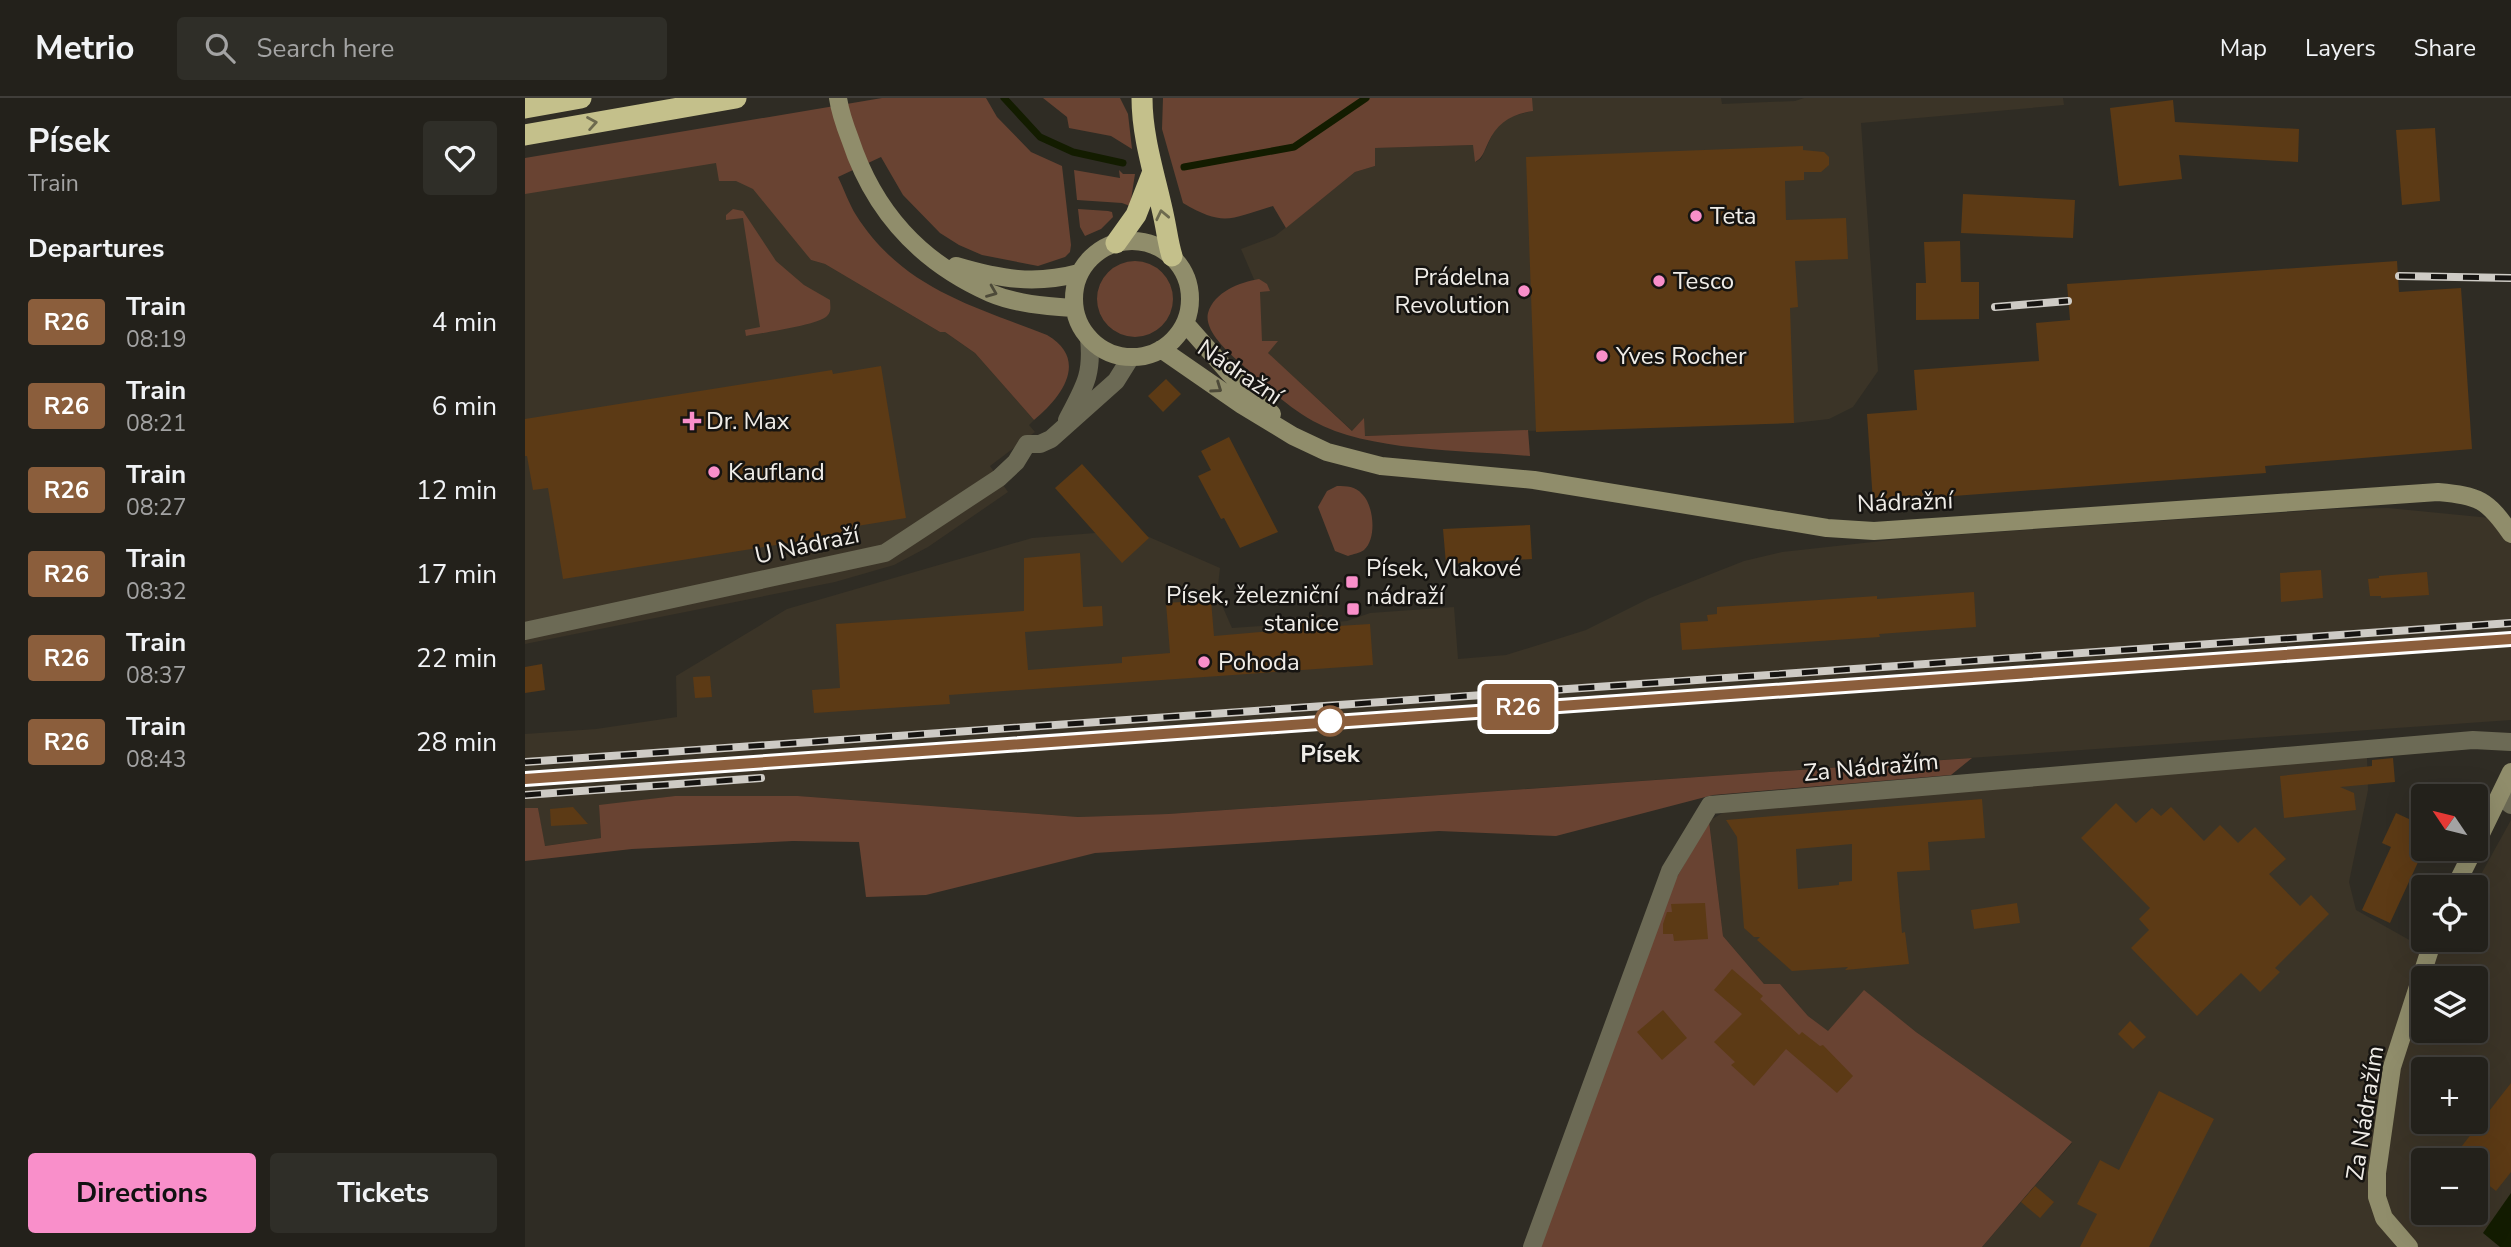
<!DOCTYPE html>
<html lang="en">
<head>
<meta charset="utf-8">
<style>
  :root { --surface:#23211b; --page:#2f2e28; --text:#f1f3f6; --muted:#a3a3a3; --line:#403e3a; --accent:#f98fca }
  body { margin:0; font-family:"Nunito Sans",sans-serif; background:var(--page); color:var(--text); height:100vh; display:flex; flex-direction:column; font-size:26px; white-space:nowrap }
  * { box-sizing:border-box; margin:0 }
  p { font-size:23px; color:var(--muted) }
  .icon { flex:none; width:38px; height:38px; fill:none; stroke:currentColor; stroke-width:2; stroke-linecap:round; stroke-linejoin:round }
  .map { position:relative; flex:1; overflow:hidden }
  .sheet { display:flex; flex-direction:column; background:var(--surface); width:525px }
  .sheet>* { flex:none }
  .badge { padding:0 14px; border-radius:5px; font-size:24px; line-height:46px }
  .needle { width:46px; rotate:305deg }
  .buttons { position:absolute; left:1886px; top:686px; display:grid; gap:14px }
  .buttons a { display:grid; place-items:center; width:77px; height:77px; border-radius:7px; background:var(--surface); box-shadow:0 7px 28px #0002,0 0 0 2px var(--line); font-size:35px }
  .map>.badge { position:absolute; translate:-50% -50%; box-shadow:0 0 0 4px #fff }
  h2 { padding:0 28px; font-size:26px; line-height:63px }
  .round { display:grid; place-items:center; flex:none; width:74px; height:74px; border-radius:7px; background:var(--page) }
  .overview { display:flex; align-items:center; justify-content:space-between; height:119px; padding:0 28px }
  h1 { font-size:33px; font-weight:700; line-height:52px }
  .button { display:flex; gap:14px; margin-top:auto; padding:14px 28px }
  .button a { flex:1; height:80px; border-radius:7px; background:var(--accent); color:#111; font-size:28px; font-weight:700; line-height:80px; text-align:center }
  .button a+a { background:var(--page); color:var(--text) }
  ul { padding:0; list-style:none }
  li { display:flex; align-items:center; gap:21px; height:84px; padding:0 28px }
  li div { flex:1 }
  li b { display:block; font-size:26px }
  li em { font-style:normal }
  li .badge { min-width:77px; font-weight:700; text-align:center }
  header { display:flex; align-items:center; gap:42px; box-sizing:border-box; height:98px; padding:0 35px; background:var(--surface); border-bottom:2px solid var(--line) }
  header strong { font-size:33px }
  nav { display:flex; gap:38px; margin-inline-start:auto; font-size:24px }
  .search { width:490px; height:63px; background:var(--page); display:flex; align-items:center; gap:18px; box-sizing:border-box; padding:0 24px; border-radius:7px; color:var(--muted); font-size:26px }
  main { display:flex; flex:1; min-height:0 }
  .map>svg:first-child { display:block }
  .built { fill:#3b3427; fill-rule:evenodd }
  .green { fill:#694332 }
  .water { fill:#131c00 }
  .lines { fill:none; stroke-linecap:round; stroke-linejoin:round }
  .stream { stroke:#131c00; stroke-width:7 }
  .building { fill:#5c3a15; fill-rule:evenodd }
  .street { stroke:#6c6a55; stroke-width:18 }
  .secondary { stroke:#908d6b; stroke-width:18 }
  .highway { stroke:#c4c08b; stroke-width:21 }
  .rail-casing { stroke:#cecbc5; stroke-width:8 }
  .rail { stroke:#161411; stroke-width:5; stroke-dasharray:16; stroke-linecap:butt }
  .oneway { stroke:#6d6a4e }
  .oneway2 { stroke:#4d4a39 }
  .line-casing { stroke:#fff; stroke-width:16 }
  .line { stroke:#8b5e3c; stroke-width:10 }
  .poi-dot { fill:#f98fca; stroke:#161411; stroke-width:2.5 }
  .stop-dot { fill:#fff; stroke:#8b5e3c; stroke-width:3.5 }
  .labels { text-anchor:middle; dominant-baseline:central; stroke-width:5; stroke-linejoin:round; paint-order:stroke }
  .poi-label { font-size:24px; fill:#f0ede8; stroke:#161411; text-anchor:start }
  .street-label { font-size:24px; fill:#f0ede8; stroke:#161411 }
  .stop-label { font-size:24px; font-weight:bold; fill:#f0ede8; stroke:#161411 }
</style>
</head>
<body>
<header>
<strong>Metrio</strong>
<div class="search"><svg class="icon" aria-label="search" viewBox="0 0 24 24"><circle cx="10" cy="10" r="6"/><path d="M15 15l6 6"/></svg>Search here</div>
<nav><a>Map</a><a>Layers</a><a>Share</a></nav>
</header>
<main>
<section class="sheet">
<div class="overview"><div><h1>Písek</h1><p>Train</p></div><a class="round"><svg class="icon" aria-label="heart" viewBox="0 0 24 24"><path d="M12 20l-8-8c-3-5 5-10 8-4 3-6 11-1 8 4z"/></svg></a></div>
<h2>Departures</h2>
<ul>
<li><span class="badge" style="background:#8b5e3c;color:#fff">R26</span><div><b>Train</b><p>08:19</p></div><em>4 min</em></li>
<li><span class="badge" style="background:#8b5e3c;color:#fff">R26</span><div><b>Train</b><p>08:21</p></div><em>6 min</em></li>
<li><span class="badge" style="background:#8b5e3c;color:#fff">R26</span><div><b>Train</b><p>08:27</p></div><em>12 min</em></li>
<li><span class="badge" style="background:#8b5e3c;color:#fff">R26</span><div><b>Train</b><p>08:32</p></div><em>17 min</em></li>
<li><span class="badge" style="background:#8b5e3c;color:#fff">R26</span><div><b>Train</b><p>08:37</p></div><em>22 min</em></li>
<li><span class="badge" style="background:#8b5e3c;color:#fff">R26</span><div><b>Train</b><p>08:43</p></div><em>28 min</em></li>
</ul>
<div class="button"><a>Directions</a><a>Tickets</a></div>
</section>
<div class="map">
<svg width="1986" height="1149" viewBox="0 0 1986 1149">
  <rect width="100%" height="100%" fill="#2f2c24"/>
  <!-- built -->
  <path class="built" d="M1007 0H1196L1197 6 1270 3 1279 0H1538L1539 7 1336 25 1353 273 1328 309 1304 321 1269 325 833 338 737 250 734 193 716 151 750 138 830 74 850 68V50L949 47 951 64 956 61 970 31 984 19 1007 13Z
    M200 41 286 162 300 166 415 234H420L450 255 509 322 504 327 510 334 465 368 483 394 403 449 369 467 310 484 0 546V74Z
    M1863 410 1986 422V622L643 716 553 719 273 698H150L74 708 76 740 19 748 13 710H0V636L71 631 152 619 151 578 262 511 507 440 608 432 695 470 692 496 707 530 763 526V520L797 517 800 525 822 523 845 515 929 509 933 561 981 557 1061 532 1125 500 1219 463 1257 454 1384 440 1809 411Z
    M1842 659 1843 692 1824 784 1831 812 1911 857 1920 842H1951V789H1949L1986 722V1149H1457L1547 1045 1391 934 1339 893 1303 934 1283 918 1255 886H1239L1198 838 1184 723 1204 711ZM1899 880H1951V933H1899ZM1899 971H1951V1024H1899ZM1899 1062H1951V1115H1899Z"/>
  <!-- green -->
  <path class="green" d="M357 0H461L472 19 506 54 537 68 546 147 545 154 540 159 513 168 457 157 434 147 415 135 378 97 356 59 313 79C319 91 324 106 331 117 377 190 448 208 522 237 565 262 536 300 509 322L450 255 420 234H415L300 166 286 162 228 91 211 83H194L191 65 0 96V60Z
    M518 0H595L603 16 607 51 586 38 544 30 542 19Z
    M638 0H1007L1008 13C986 16 972 25 963 45 959 53 958 60 950 64L948 47 850 50V68L830 74 761 130 748 108C705 121 699 129 658 105L637 31Z
    M549 72 595 80 594 72 598 76H610L605 108 597 105 552 102Z
    M208 111 218 113 251 163 279 187 305 202C305 208 307 213 302 218 294 227 236 235 221 238L220 232 235 229 218 120 201 122V117Z
    M553 111 583 113 587 114 588 119 576 131 560 138 555 129Z
    M572 201a38 38 0 1 1 76 0a38 38 0 1 1-76 0Z
    M734 181 742 186 745 193 735 194 737 243H753L743 255 827 333 839 320 840 338 1003 332 1005 358C941 352 843 354 788 323 761 308 736 284 713 263 701 252 679 232 683 215 689 194 715 184 734 181Z
    M812 388C822 388 830 388 837 396 849 407 852 441 839 452 835 455 828 456 823 458L810 453 793 409 802 393Z
    M1447 660 1426 677 1188 697 1031 738 914 733 570 755 401 797 341 799 334 744 268 743 107 751 0 763V710H13L20 748 76 740 74 707 150 698H273L553 719 643 716Z
    M1184 723 1198 838 1239 886H1255L1283 918 1303 933 1339 892 1391 934 1547 1044 1457 1149H1010L1124 828Z"/>
  <!-- water -->
  <path class="water" d="M1986 1095V1149H1975L1958 1135Z"/>
  <g class="lines">
    <!-- stream -->
    <path class="stream" d="M479 0 515 39 548 54 598 65
      M659 69 769 49 841 0"/>
  </g>
  <!-- building -->
  <path class="building" d="M1648 2 1650 24 1774 31 1773 64 1654 57 1657 81 1594 88 1585 10Z
    M1910 30 1915 103 1877 107 1871 32Z
    M1278 48V52L1299 54 1304 59V67L1296 74H1279V82L1260 83 1261 122 1321 120 1323 161 1270 163 1273 209 1265 210 1269 325 1011 334 1001 59Z
    M1438 96 1550 102 1548 140 1436 135Z
    M1435 143 1436 184H1454V221L1391 222V185H1401L1399 144Z
    M1872 163 1874 194 1936 190 1947 351 1740 368 1741 375 1348 404 1342 316 1392 312 1389 272 1514 263 1511 225 1545 222 1542 186Z
    M356 268 381 420 332 428 333 434 38 481 23 390 8 392 2 358H0V321L307 272 308 276Z
    M641 281 656 296 638 314 623 298Z
    M704 339 753 434 715 450 699 420 696 421 673 378 686 372 676 353Z
    M557 366 624 440 597 465 530 390Z
    M1005 427 1007 461 921 466 918 431Z
    M555 455 558 509 577 508 578 528 500 534 503 572 597 565V559L645 555 641 505 686 502 689 538 769 531V522L795 520 797 529 845 526 848 567 424 597 425 606 289 615 287 592 315 590 311 526 499 513V460Z
    M1796 472 1798 500 1756 504 1755 475Z
    M1902 474 1904 497 1856 500V498H1845L1843 481 1854 480V478Z
    M1449 494 1451 529 1354 536 1355 539 1157 552 1155 525 1183 523 1182 517 1192 516V509L1352 498V501Z
    M17 566 20 592 0 595V569Z
    M185 578 187 599 170 600 168 579Z
    M1868 660 1870 684 1815 689 1829 695 1831 712 1759 720 1755 678 1847 668V662Z
    M1457 701 1460 740 1403 744 1405 772 1372 774 1377 835 1380 834 1384 866 1320 872 1323 869 1267 873 1232 842 1235 839H1229L1219 830 1212 739 1201 722ZM1327 746V783L1314 784V787L1273 791 1271 751Z
    M1591 705 1611 725 1627 710 1636 718 1646 709 1679 743 1695 727 1713 745 1730 729 1761 761 1744 776 1775 808 1786 797 1804 816 1750 870 1755 874 1735 894 1716 875 1672 918 1606 850 1624 832 1614 821 1625 810 1556 740Z
    M48 709 63 726 26 728 25 711Z
    M1871 715 1899 728V765L1894 762 1865 825 1837 812 1866 749 1857 745Z
    M1180 805 1183 841 1149 843 1148 836H1138V826L1142 814H1147L1146 806Z
    M1492 805 1495 825 1449 831 1446 812Z
    M1207 871 1238 898 1235 901 1274 937 1277 934 1295 948 1298 947 1328 978 1312 995 1261 951 1229 988 1206 967 1210 964 1189 944 1217 916 1189 892Z
    M1138 912 1162 940 1137 962 1112 934Z
    M1605 923 1621 939 1608 951 1593 936Z
    M1986 985V1074L1971 1093 1951 1077V1062H1926Z
    M1634 993 1689 1021 1624 1149H1555L1572 1116 1552 1106 1575 1062 1594 1072Z
    M1510 1088 1529 1104 1515 1120 1496 1104Z"/>
  <g class="lines">
    <!-- street -->
    <path class="street" d="M542 322C559 289 568 278 564 240
      M0 533 360 455 474 380 491 364 502 346H515L526 341 591 283 606 259
      M1975 698 1986 707
      M1007 1149 1145 773 1185 707 1948 642 1986 644"/>
    <!-- secondary -->
    <path class="secondary" d="M313 0C315 14 320 28 325 41 349 114 395 164 465 195 491 206 521 208 549 210
      M549 201a58 58 0 1 1 116 0a58 58 0 1 1-116 0Z
      M431 168C475 181 510 187 554 175
      M660 225 705 276 747 316
      M636 251 717 307 768 338 802 354 856 368 1009 382 1302 430 1349 433 1913 394C1954 398 1962 401 1986 436
      M1951 746 1986 674
      M1930 789 1949 751
      M1884 1149 1859 1120 1852 1099V1075L1867 969 1908 842"/>
    <!-- highway -->
    <path class="highway" d="M617 0C617 41 631 81 639 120 642 134 643 145 647 158
      M0 10 56 0
      M0 37 211 0
      M591 145 611 117 627 76"/>
    <defs>
      <path id="rail" d="M1874 178 1986 180
        M1470 209 1543 203
        M0 664 1986 525
        M0 681 1986 541
        M0 697 236 680"/>
    </defs>
    <!-- rail casing -->
    <use href="#rail" class="rail-casing"/>
    <!-- rail -->
    <use href="#rail" class="rail"/>
  </g>
  <!-- one-way arrows -->
  <defs><path id="oneway-chevron" d="M-2-3.5L2.5 0L-2 3.5" fill="none" stroke-width="1.6" stroke-linecap="round" stroke-linejoin="round" transform="scale(1.75)"/></defs>
  <g class="oneway">
    <use href="#oneway-chevron" transform="translate(67 25) rotate(-10)"/>
    <use href="#oneway-chevron" transform="translate(637 117) rotate(-102)"/>
  </g>
  <g class="oneway2">
    <use href="#oneway-chevron" transform="translate(467 194) rotate(22)"/>
    <use href="#oneway-chevron" transform="translate(692 290) rotate(35)"/>
  </g>
  <g class="lines">
    <defs>
      <path id="line" d="M0 681 1986 541"/>
    </defs>
    <!-- line casing -->
    <use href="#line" class="line-casing"/>
    <!-- line -->
    <use href="#line" class="line"/>
  </g>
  <!-- markers -->
  <g class="poi-dot">
    <circle cx="1171" cy="118" r="7"/>
    <circle cx="1134" cy="183" r="7"/>
    <circle cx="999" cy="193" r="7"/>
    <circle cx="1077" cy="258" r="7"/>
    <path d="M163.5 312.5h7v7h7v7h-7v7h-7v-7h-7v-7h7z"/>
    <circle cx="189" cy="374" r="7"/>
    <rect x="820" y="477" width="14" height="14" rx="3.5"/>
    <rect x="821" y="504" width="14" height="14" rx="3.5"/>
    <circle cx="679" cy="564" r="7"/>
  </g>
  <circle class="stop-dot" cx="805" cy="623" r="14"/>
  <g class="labels">
    <!-- poi labels -->
    <g class="poi-label">
      <text x="1185" y="118">Teta</text>
      <text x="985" y="179" text-anchor="end">Prádelna<tspan x="985" dy="28">Revolution</tspan></text>
      <text x="1148" y="183">Tesco</text>
      <text x="1091" y="258">Yves Rocher</text>
      <text x="181" y="323">Dr. Max</text>
      <text x="203" y="374">Kaufland</text>
      <text x="841" y="470">Písek, Vlakové<tspan x="841" dy="28">nádraží</tspan></text>
      <text x="814" y="497" text-anchor="end">Písek, železniční<tspan x="814" dy="28">stanice</tspan></text>
      <text x="693" y="564">Pohoda</text>
    </g>
    <!-- street labels -->
    <g class="street-label">
      <text transform="translate(715 274) rotate(34)">Nádražní</text>
      <text transform="translate(1380 404) rotate(-2)">Nádražní</text>
      <text transform="translate(282 447) rotate(-12)">U Nádraží</text>
      <text transform="translate(1346 669) rotate(-5)">Za Nádražím</text>
      <text transform="translate(1840 1015) rotate(-81)">Za Nádražím</text>
    </g>
    <!-- stop labels -->
    <g class="stop-label">
      <text x="805" y="656">Písek</text>
    </g>
  </g>
</svg>
<div class="buttons">
<a><svg class="needle" viewBox="-14 -14 28 28"><path d="M0-13l5 13h-10z" fill="#e53935"/><path d="M0 13l5-13h-10z" fill="#a3a3a3"/></svg></a>
<a><svg class="icon" aria-label="locate" viewBox="0 0 24 24"><circle cx="12" cy="12" r="6"/><path d="M12 2v4M12 18v4M2 12h4M18 12h4"/></svg></a>
<a><svg class="icon" aria-label="layers" viewBox="0 0 24 24"><path d="M12 4l9 5-9 5-9-5zM3 14l9 5 9-5"/></svg></a>
<a>+</a>
<a>−</a>
</div>
<b class="badge" style="left:993px;top:609px;background:#8b5e3c;color:#fff">R26</b>
</div>
</main>
</body>
</html>
